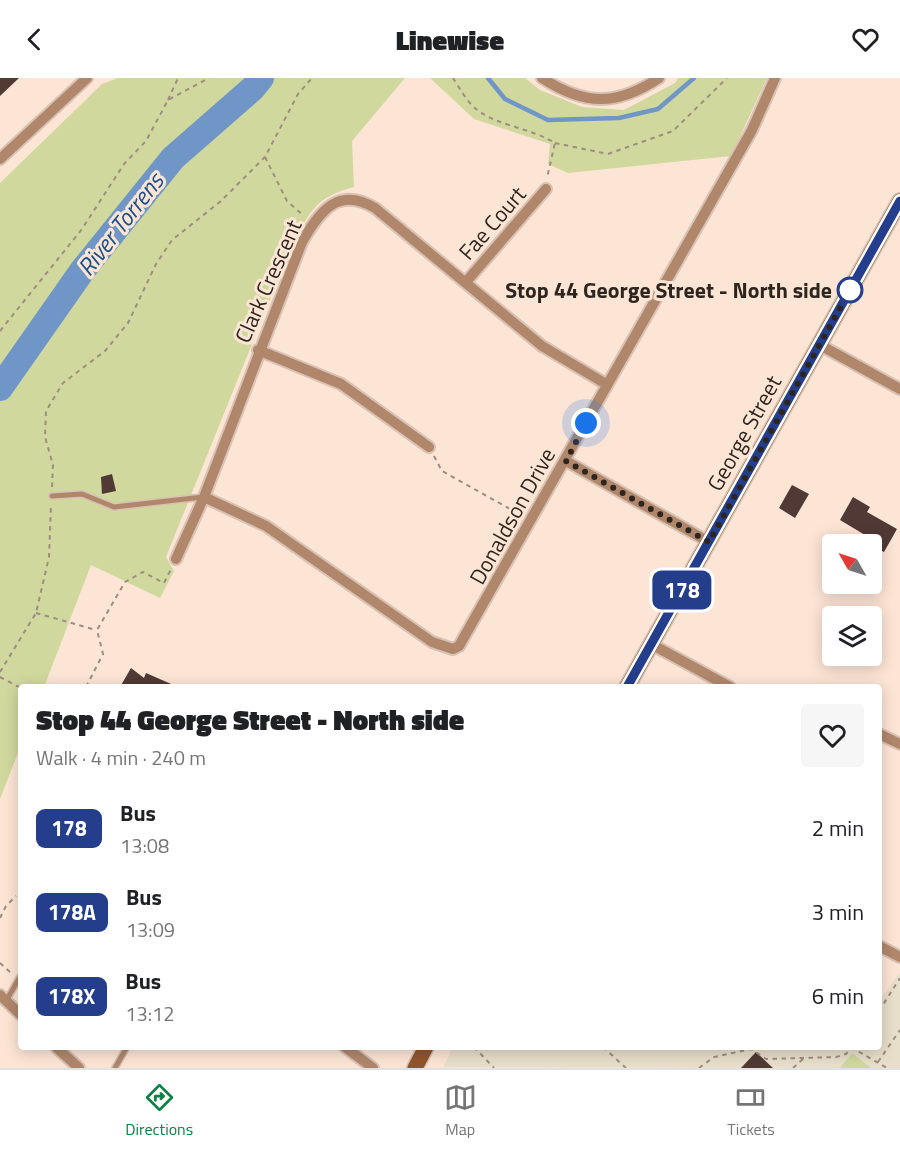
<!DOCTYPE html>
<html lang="en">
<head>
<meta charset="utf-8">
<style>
  :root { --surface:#fff; --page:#f6f6f6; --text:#202124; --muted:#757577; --line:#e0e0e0; --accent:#0b8043 }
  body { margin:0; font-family:"Titillium Web",sans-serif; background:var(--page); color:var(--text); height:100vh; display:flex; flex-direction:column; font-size:22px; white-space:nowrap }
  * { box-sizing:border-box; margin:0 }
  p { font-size:20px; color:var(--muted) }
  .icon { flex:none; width:33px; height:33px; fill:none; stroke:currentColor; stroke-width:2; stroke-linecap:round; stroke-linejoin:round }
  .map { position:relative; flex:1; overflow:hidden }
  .sheet { position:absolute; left:18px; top:606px; width:864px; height:366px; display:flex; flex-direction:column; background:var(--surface); border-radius:6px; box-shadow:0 3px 15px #0003 }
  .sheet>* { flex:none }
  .badge { padding:0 12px; border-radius:9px; font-size:21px; line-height:39px }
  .needle { width:39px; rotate:309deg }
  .tools { position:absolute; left:822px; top:456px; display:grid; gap:12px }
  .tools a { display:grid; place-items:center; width:60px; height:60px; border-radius:6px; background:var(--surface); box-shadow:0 3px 15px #0003; font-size:30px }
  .you { position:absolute; width:30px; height:30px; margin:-15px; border:4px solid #fff; border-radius:50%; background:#1a73e8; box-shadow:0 0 0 9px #1a73e833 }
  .map>.badge { position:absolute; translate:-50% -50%; box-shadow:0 0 0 3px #fff }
  .round { display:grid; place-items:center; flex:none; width:63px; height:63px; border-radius:6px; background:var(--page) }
  .headline { display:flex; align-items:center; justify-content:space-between; height:102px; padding:0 18px }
  h1 { font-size:28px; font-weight:800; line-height:45px }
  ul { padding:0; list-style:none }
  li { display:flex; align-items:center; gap:18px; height:84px; padding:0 18px }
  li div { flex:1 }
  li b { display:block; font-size:22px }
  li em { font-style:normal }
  li .badge { min-width:66px; font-weight:700; text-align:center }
  header { display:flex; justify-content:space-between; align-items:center; height:78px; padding:0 18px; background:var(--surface); font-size:27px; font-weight:800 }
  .menu { display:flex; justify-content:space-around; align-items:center; height:84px; border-top:2px solid var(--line); background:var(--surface); font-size:16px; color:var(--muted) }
  .menu a { display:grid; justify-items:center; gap:3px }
  .menu .selected { color:var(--accent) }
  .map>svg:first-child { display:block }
  .education { fill:#e8dfca }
  .green { fill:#d0d89e }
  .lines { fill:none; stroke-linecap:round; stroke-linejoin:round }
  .stream { stroke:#6f96c6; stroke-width:4.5 }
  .river { stroke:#6f96c6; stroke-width:26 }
  .building { fill:#513935 }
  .lane-casing { stroke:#d8c2b4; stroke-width:8 }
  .street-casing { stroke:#d8c2b4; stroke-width:14 }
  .secondary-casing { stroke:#d8c2b4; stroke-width:18 }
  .path { stroke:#9e8d81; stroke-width:2; stroke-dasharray:4.5 4.5; stroke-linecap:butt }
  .lane { stroke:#b1876c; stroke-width:5 }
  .street { stroke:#b1876c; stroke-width:10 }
  .secondary { stroke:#92562b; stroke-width:15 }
  .line-casing { stroke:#fff; stroke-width:14 }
  .line { stroke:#243e8c; stroke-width:9 }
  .walk { stroke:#2e251f; stroke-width:6; stroke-dasharray:0 10.8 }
  .stop-dot { fill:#fff; stroke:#243e8c; stroke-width:3 }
  .labels { text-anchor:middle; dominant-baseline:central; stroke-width:6; stroke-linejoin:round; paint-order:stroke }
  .street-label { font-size:22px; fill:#2e251f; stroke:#fde5d5 }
  .stop-label { font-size:22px; font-weight:bold; fill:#2e251f; stroke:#fde5d5; text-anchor:end }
  .water-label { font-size:24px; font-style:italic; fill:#19508c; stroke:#fde5d5 }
</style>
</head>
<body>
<header><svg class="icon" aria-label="back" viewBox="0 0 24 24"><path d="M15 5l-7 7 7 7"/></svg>Linewise<svg class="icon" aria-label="heart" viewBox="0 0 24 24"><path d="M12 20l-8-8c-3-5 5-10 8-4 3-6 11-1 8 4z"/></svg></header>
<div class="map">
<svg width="900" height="990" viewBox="0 0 900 990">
  <rect width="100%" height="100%" fill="#fde5d5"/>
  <!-- education -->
  <path class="education" d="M900 894V990L443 989 453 969H879V923Z"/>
  <!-- green -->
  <path class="green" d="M118 0H405L352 63 354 109C315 119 310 134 292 167L166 479 174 493 160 520 91 487 44 609H21V667L0 721V105L102 6Z
    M430 0H525L540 12 582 29 624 32 675 5 678 0H767L731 78 568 95 548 86 550 66 474 41Z
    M852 975 871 990H840Z"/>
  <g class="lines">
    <!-- stream -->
    <path class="stream" d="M488 0 505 21 548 42 619 40 658 31 694 0"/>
    <!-- river -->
    <path class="river" d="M0 310 82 193 173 80 253 10 261 0"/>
  </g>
  <!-- building -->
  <path class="building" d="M0 0H19L0 18Z
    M112 396 116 413 102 416 101 399Z
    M792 407 809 416 795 440 779 430Z
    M853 419 870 429 867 434 897 451 884 474 867 465 870 460 840 442Z
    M131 590 144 600 146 595 178 609H120Z
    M756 974 773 990H741Z"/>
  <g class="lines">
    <defs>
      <path id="lane" d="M52 418 82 416 114 429 203 419
        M6 923 21 897
        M115 990 127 969"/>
      <path id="street" d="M542 0C585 28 617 28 659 0
        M0 81 87 0
        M466 204 546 111
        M820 267 900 311
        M258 272 341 306 429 369
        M566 383 709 464
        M204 419 266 448 432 564 453 571 459 568 752 52 775 0
        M176 481 204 419 302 164C320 133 338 108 375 130L542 268 606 306
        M651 566 730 609
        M879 656 900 666
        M879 868 900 879
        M0 917 21 937
        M56 969 79 990
        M345 969 373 990"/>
      <path id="secondary" d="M627 609 900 123
        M415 990 426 969"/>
    </defs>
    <!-- lane casing -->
    <use href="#lane" class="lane-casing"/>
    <!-- street casing -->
    <use href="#street" class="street-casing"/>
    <!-- secondary casing -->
    <use href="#secondary" class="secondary-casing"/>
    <!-- path -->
    <path class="path" d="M453 0C459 9 467 24 476 31 497 48 531 50 555 65L547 100
      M168 22 178 0
      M555 65 608 76 673 53 727 0
      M265 79 287 123 304 138
      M0 253 82 151 124 86 146 63 168 22 209 0
      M434 378 442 393 519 436
      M52 409 53 387 45 359 46 333 63 305 105 273 128 245 156 186 172 162 221 123 265 79 298 16 312 0
      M36 535 96 552
      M0 594 36 535 49 479 51 427
      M0 599 21 610
      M86 609 103 576 97 552 125 504 143 494 164 505 171 491
      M0 840 6 828 16 818
      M0 885 11 895
      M879 933 900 900
      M474 969 494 990
      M603 969 626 990
      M851 969 887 990
      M878 984 900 952
      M699 990 714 979 751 971 766 981 836 979 846 976 852 969
      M793 990 804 980"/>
    <!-- lane -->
    <use href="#lane" class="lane"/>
    <!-- street -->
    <use href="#street" class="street"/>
    <!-- secondary -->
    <use href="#secondary" class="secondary"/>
  </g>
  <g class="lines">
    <defs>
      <path id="line" d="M627 609 900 123"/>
    </defs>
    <!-- line casing -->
    <use href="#line" class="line-casing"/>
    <!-- line -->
    <use href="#line" class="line"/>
    <!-- walk -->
    <path class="walk" d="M586 345 566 383 709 464 852 209 850 212"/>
  </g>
  <!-- markers -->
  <circle class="stop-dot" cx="850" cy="212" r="12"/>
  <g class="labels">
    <!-- street labels -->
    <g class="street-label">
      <text transform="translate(492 145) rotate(-49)">Fae Court</text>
      <text transform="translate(268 203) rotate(-66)">Clark Crescent</text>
      <text transform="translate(744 355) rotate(-61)">George Street</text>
      <text transform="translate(512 438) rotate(-61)">Donaldson Drive</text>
    </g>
    <!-- stop labels -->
    <g class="stop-label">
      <text x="832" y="212">Stop 44 George Street - North side</text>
    </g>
    <!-- water labels -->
    <g class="water-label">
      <text transform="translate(120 146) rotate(-52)">River Torrens</text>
    </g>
  </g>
</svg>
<div class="tools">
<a><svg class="needle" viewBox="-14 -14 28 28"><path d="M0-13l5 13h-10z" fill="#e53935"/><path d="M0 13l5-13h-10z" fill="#757577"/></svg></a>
<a><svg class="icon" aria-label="layers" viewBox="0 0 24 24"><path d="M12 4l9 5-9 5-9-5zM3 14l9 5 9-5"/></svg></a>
</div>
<div class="you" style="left:586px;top:345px"></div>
<b class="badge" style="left:682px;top:512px;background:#243e8c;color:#fff">178</b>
<section class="sheet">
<div class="headline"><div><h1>Stop 44 George Street - North side</h1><p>Walk · 4 min · 240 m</p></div><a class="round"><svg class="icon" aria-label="heart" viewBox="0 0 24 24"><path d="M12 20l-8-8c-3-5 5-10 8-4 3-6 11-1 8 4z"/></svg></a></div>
<ul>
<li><span class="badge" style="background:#243e8c;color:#fff">178</span><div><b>Bus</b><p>13:08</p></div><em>2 min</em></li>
<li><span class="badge" style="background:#243e8c;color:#fff">178A</span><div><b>Bus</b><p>13:09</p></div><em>3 min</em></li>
<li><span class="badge" style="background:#243e8c;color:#fff">178X</span><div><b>Bus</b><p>13:12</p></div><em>6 min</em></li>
</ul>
</section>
</div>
<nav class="menu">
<a class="selected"><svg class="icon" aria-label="directions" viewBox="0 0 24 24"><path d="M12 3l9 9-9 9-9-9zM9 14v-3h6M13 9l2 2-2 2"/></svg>Directions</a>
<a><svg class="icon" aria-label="map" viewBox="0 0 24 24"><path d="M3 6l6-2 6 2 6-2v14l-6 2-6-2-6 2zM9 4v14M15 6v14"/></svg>Map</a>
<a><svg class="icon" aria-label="tickets" viewBox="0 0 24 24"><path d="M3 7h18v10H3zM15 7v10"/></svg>Tickets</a>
</nav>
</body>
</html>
